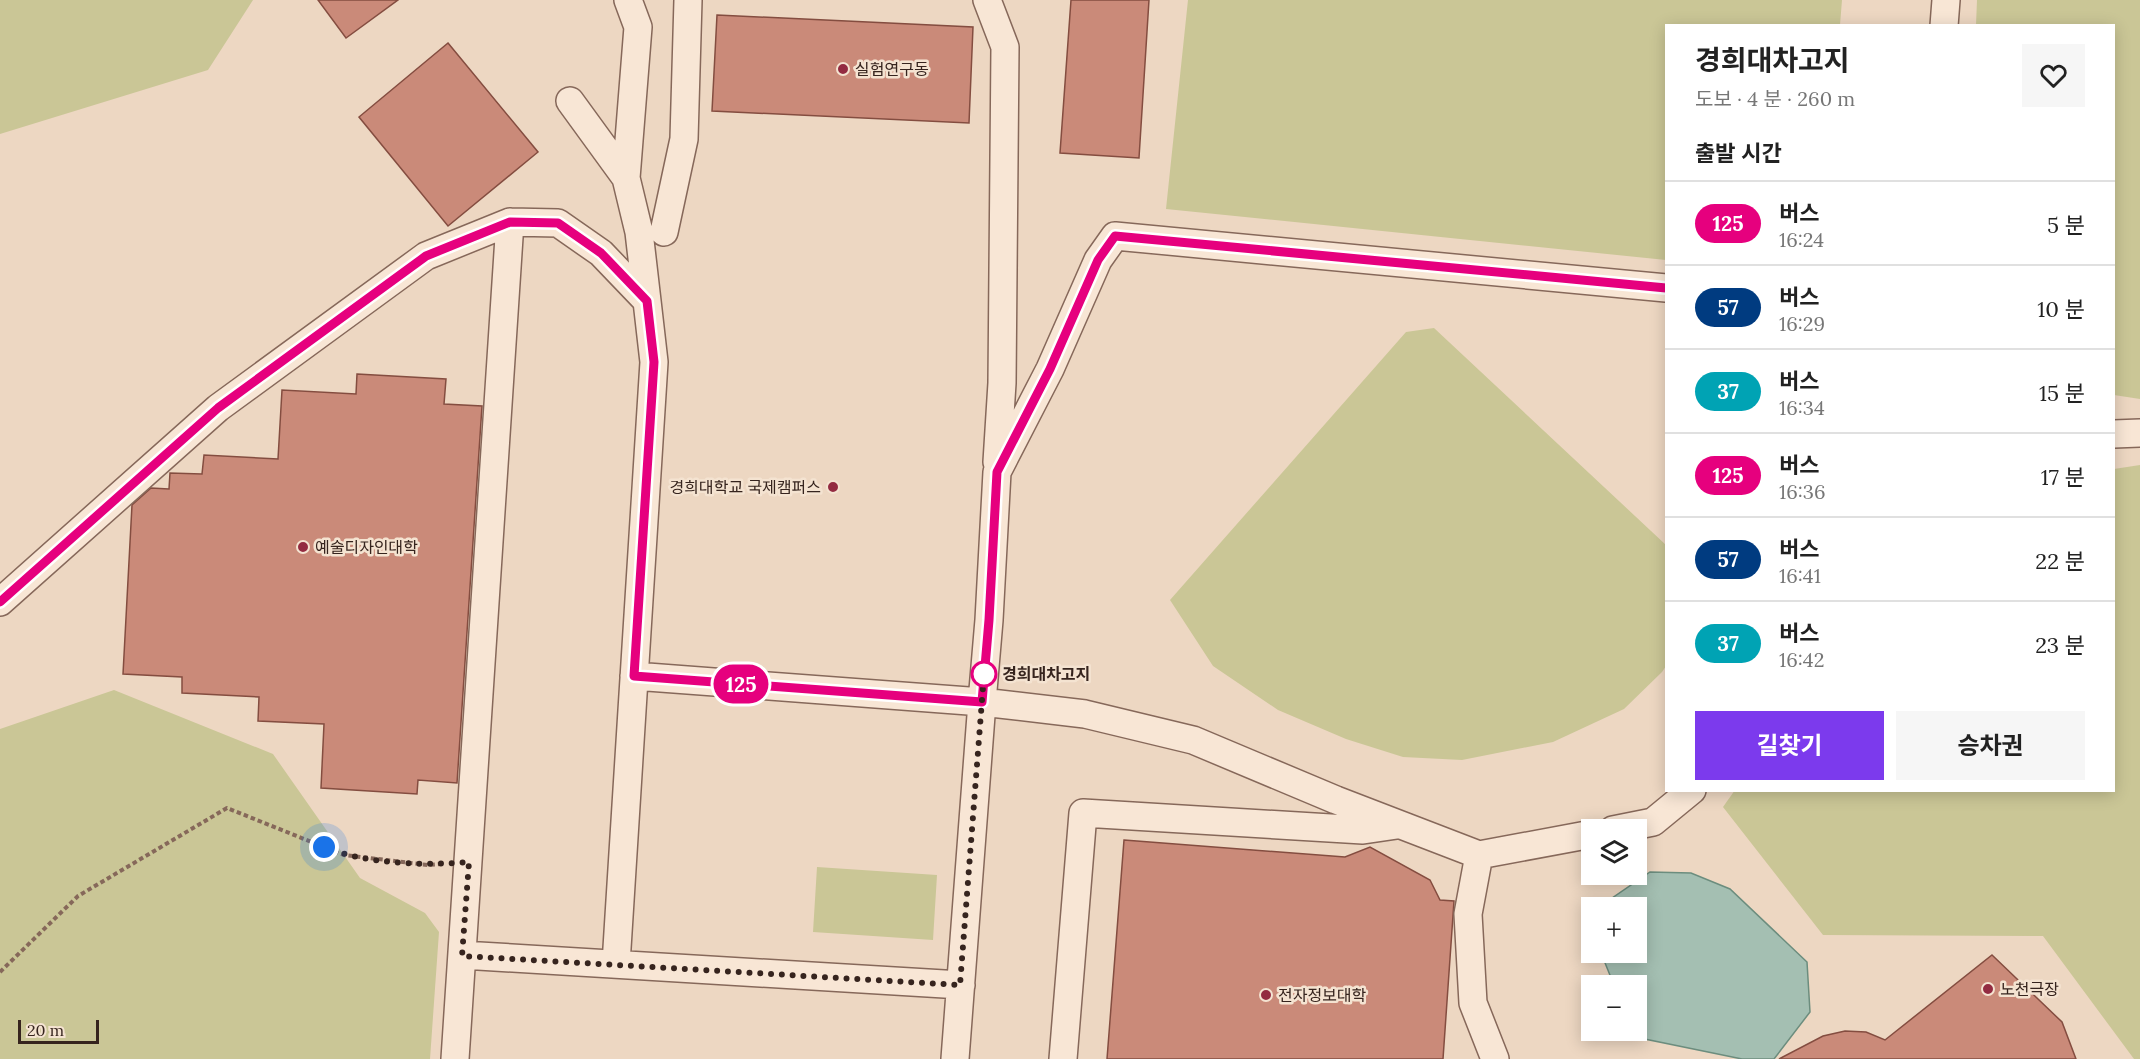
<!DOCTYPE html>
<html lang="ko">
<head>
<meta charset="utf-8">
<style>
  :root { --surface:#fff; --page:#f6f6f6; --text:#222; --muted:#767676; --line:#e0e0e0; --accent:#7c3aed }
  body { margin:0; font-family:Lora,"Noto Sans KR",serif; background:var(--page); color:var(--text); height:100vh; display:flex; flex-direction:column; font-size:22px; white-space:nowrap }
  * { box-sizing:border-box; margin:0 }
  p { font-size:20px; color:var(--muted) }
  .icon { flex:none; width:33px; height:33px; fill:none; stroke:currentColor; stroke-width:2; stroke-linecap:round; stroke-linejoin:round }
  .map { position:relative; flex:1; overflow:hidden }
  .side { position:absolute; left:1665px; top:24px; width:450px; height:768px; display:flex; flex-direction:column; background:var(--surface); border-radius:0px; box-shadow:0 3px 15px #0003 }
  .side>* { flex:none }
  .badge { padding:0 12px; border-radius:20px; font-size:21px; line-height:39px }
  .controls { position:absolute; left:1581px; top:819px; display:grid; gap:12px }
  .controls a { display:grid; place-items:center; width:66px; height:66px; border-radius:0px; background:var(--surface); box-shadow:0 3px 15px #0003; font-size:30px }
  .scale { position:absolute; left:18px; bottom:15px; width:81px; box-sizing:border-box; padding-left:6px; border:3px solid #36241e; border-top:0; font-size:16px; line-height:21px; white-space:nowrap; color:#36241e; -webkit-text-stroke:4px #f4e3d1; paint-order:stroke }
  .you { position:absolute; width:30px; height:30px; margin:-15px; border:4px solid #fff; border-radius:50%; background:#1a73e8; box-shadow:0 0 0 9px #1a73e833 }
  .map>.badge { position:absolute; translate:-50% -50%; box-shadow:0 0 0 3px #fff }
  h2 { padding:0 30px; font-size:22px; line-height:54px }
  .round { display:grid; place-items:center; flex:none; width:63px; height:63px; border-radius:0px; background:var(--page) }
  .overview { display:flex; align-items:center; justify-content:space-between; height:102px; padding:0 30px }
  h1 { font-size:28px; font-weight:700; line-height:45px }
  .button { display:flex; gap:12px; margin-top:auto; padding:12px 30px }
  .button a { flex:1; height:69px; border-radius:0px; background:var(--accent); color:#fff; font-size:24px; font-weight:700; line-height:69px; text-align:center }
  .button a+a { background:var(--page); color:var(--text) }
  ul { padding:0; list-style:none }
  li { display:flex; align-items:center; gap:18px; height:84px; padding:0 30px; border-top:2px solid var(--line) }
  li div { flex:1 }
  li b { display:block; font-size:22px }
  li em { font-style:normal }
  li .badge { min-width:66px; font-weight:700; text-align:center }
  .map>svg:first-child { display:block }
  .green { fill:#cac696 }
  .water { fill:#a4bfb2; stroke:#6c8d7e; stroke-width:1.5 }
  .building { fill:#ca8a79; stroke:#844d40; stroke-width:1.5 }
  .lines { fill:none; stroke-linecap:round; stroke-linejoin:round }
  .minor-casing { stroke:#86685a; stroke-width:30 }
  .path { stroke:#86685a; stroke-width:4; stroke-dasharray:4.5 3; stroke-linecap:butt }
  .minor { stroke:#f8e6d5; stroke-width:27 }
  .line-casing { stroke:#fff; stroke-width:14 }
  .line { stroke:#e6007e; stroke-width:9 }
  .walk { stroke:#36241e; stroke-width:6; stroke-dasharray:0 10.8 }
  .poi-dot { fill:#932b41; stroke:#f4e3d1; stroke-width:2 }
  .stop-dot { fill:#fff; stroke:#e6007e; stroke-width:3 }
  .labels { text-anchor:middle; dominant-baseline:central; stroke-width:5; stroke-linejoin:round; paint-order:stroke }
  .poi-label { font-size:16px; fill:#36241e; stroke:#f4e3d1; text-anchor:start }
  .stop-label { font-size:16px; font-weight:bold; fill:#36241e; stroke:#f4e3d1; text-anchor:start }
</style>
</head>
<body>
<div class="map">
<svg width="2140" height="1059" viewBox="0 0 2140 1059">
  <rect width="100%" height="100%" fill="#edd7c2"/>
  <!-- green -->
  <path class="green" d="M0 0H253L208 70 0 134Z
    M1188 0H1842L1840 25 1666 26V260L1166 209Z
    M1977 0H2140V399L2114 395V26L1976 25Z
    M1434 328 1666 545V666L1662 672 1624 709 1553 742 1462 760 1403 757 1346 739 1278 710 1213 666 1170 600 1406 332Z
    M2140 465V1059H2134L2043 936 1823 935 1723 807 1735 790H2114V469Z
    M114 690 273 754 360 878 425 913 439 932 430 1059H0V729Z
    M817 867 937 875 933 940 813 932Z"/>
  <!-- water -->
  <path class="water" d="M1650 872 1691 873 1730 889 1807 962 1810 1012 1774 1059H1742L1635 1037 1632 1031 1636 1030V986L1614 985 1601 953 1636 952V908L1605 907V903Z"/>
  <!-- building -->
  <path class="building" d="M318 0H398L346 38Z
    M1071 0H1149L1139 158 1060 153Z
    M717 15 973 27 969 123 712 111Z
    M448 43 538 152 448 226 359 117Z
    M357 374 446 379 444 404 482 406 457 783 418 780 417 794 321 788 324 724 258 721 259 697 182 693V677L123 674 132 505 151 488 169 489 170 473 202 474 204 455 278 459 282 390 356 394Z
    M1124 840 1345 857 1370 847 1430 880 1440 900 1454 901 1443 1059H1107Z
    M1992 955 2062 1022 2076 1059H1779L1823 1036 1845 1031 1866 1032 1885 1040Z"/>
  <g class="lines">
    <defs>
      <path id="minor" d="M987 0 1005 47 1002 383 997 462
        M1944 26 1946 0
        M570 101 626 178
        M664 232 684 139 688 0
        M2114 434 2140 433
        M0 602 218 408 426 256 510 222 558 223 601 253 647 301 639 232 626 178 638 27 628 0
        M634 676 982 702 955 1059
        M1613 830 1653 822 1692 790
        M1592 834 1479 855 1336 800 1193 740 1085 714 982 702 989 620 997 472 1050 369 1098 260 1115 236 1666 288
        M1479 855 1468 914 1473 1003 1495 1059
        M462 955 961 985
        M616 964 654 362 647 301
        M455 1059 510 222
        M1063 1059 1083 813 1363 830 1397 825"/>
    </defs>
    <!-- minor casing -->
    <use href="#minor" class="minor-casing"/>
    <!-- path -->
    <path class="path" d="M0 972 78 896 227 808 344 855 428 865 441 864"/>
    <!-- minor -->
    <use href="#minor" class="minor"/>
  </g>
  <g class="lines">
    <defs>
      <path id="line" d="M0 602 218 408 426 256 510 222 558 223 601 253 647 301 654 362 634 676 982 702 989 620 997 472 1050 369 1098 260 1115 236 1666 288"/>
    </defs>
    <!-- line casing -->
    <use href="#line" class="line-casing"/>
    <!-- line -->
    <use href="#line" class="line"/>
    <!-- walk -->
    <path class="walk" d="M324 847C366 864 424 866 469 862L462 956 960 985 984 674"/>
  </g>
  <!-- markers -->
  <g class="poi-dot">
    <circle cx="843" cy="69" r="6"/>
    <circle cx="833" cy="487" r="6"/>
    <circle cx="303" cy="547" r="6"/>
    <circle cx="1988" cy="989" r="6"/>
    <circle cx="1266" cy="995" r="6"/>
  </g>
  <circle class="stop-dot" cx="984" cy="674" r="12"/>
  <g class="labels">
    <!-- poi labels -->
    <g class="poi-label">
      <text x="855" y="69">실험연구동</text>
      <text x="821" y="487" text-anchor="end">경희대학교 국제캠퍼스</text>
      <text x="315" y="547">예술디자인대학</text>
      <text x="2000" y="989">노천극장</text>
      <text x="1278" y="995">전자정보대학</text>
    </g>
    <!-- stop labels -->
    <g class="stop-label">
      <text x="1002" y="674">경희대차고지</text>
    </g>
  </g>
</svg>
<div class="controls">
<a><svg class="icon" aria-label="layers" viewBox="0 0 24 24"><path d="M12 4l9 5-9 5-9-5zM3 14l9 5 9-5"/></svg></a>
<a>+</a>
<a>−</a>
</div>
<div class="scale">20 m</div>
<div class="you" style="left:324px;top:847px"></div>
<b class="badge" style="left:741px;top:684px;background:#e6007e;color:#fff">125</b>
<section class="side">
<div class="overview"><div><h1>경희대차고지</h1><p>도보 · 4 분 · 260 m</p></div><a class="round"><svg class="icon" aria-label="heart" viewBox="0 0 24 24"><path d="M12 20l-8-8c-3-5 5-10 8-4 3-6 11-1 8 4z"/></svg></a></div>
<h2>출발 시간</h2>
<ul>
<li><span class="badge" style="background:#e6007e;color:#fff">125</span><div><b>버스</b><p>16:24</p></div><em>5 분</em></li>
<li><span class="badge" style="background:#003b80;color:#fff">57</span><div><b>버스</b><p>16:29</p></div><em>10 분</em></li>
<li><span class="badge" style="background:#00a3b4;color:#fff">37</span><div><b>버스</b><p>16:34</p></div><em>15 분</em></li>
<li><span class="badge" style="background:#e6007e;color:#fff">125</span><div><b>버스</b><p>16:36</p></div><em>17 분</em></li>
<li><span class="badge" style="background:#003b80;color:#fff">57</span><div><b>버스</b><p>16:41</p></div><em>22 분</em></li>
<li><span class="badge" style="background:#00a3b4;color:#fff">37</span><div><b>버스</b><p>16:42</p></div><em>23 분</em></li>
</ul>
<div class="button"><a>길찾기</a><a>승차권</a></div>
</section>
</div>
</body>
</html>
